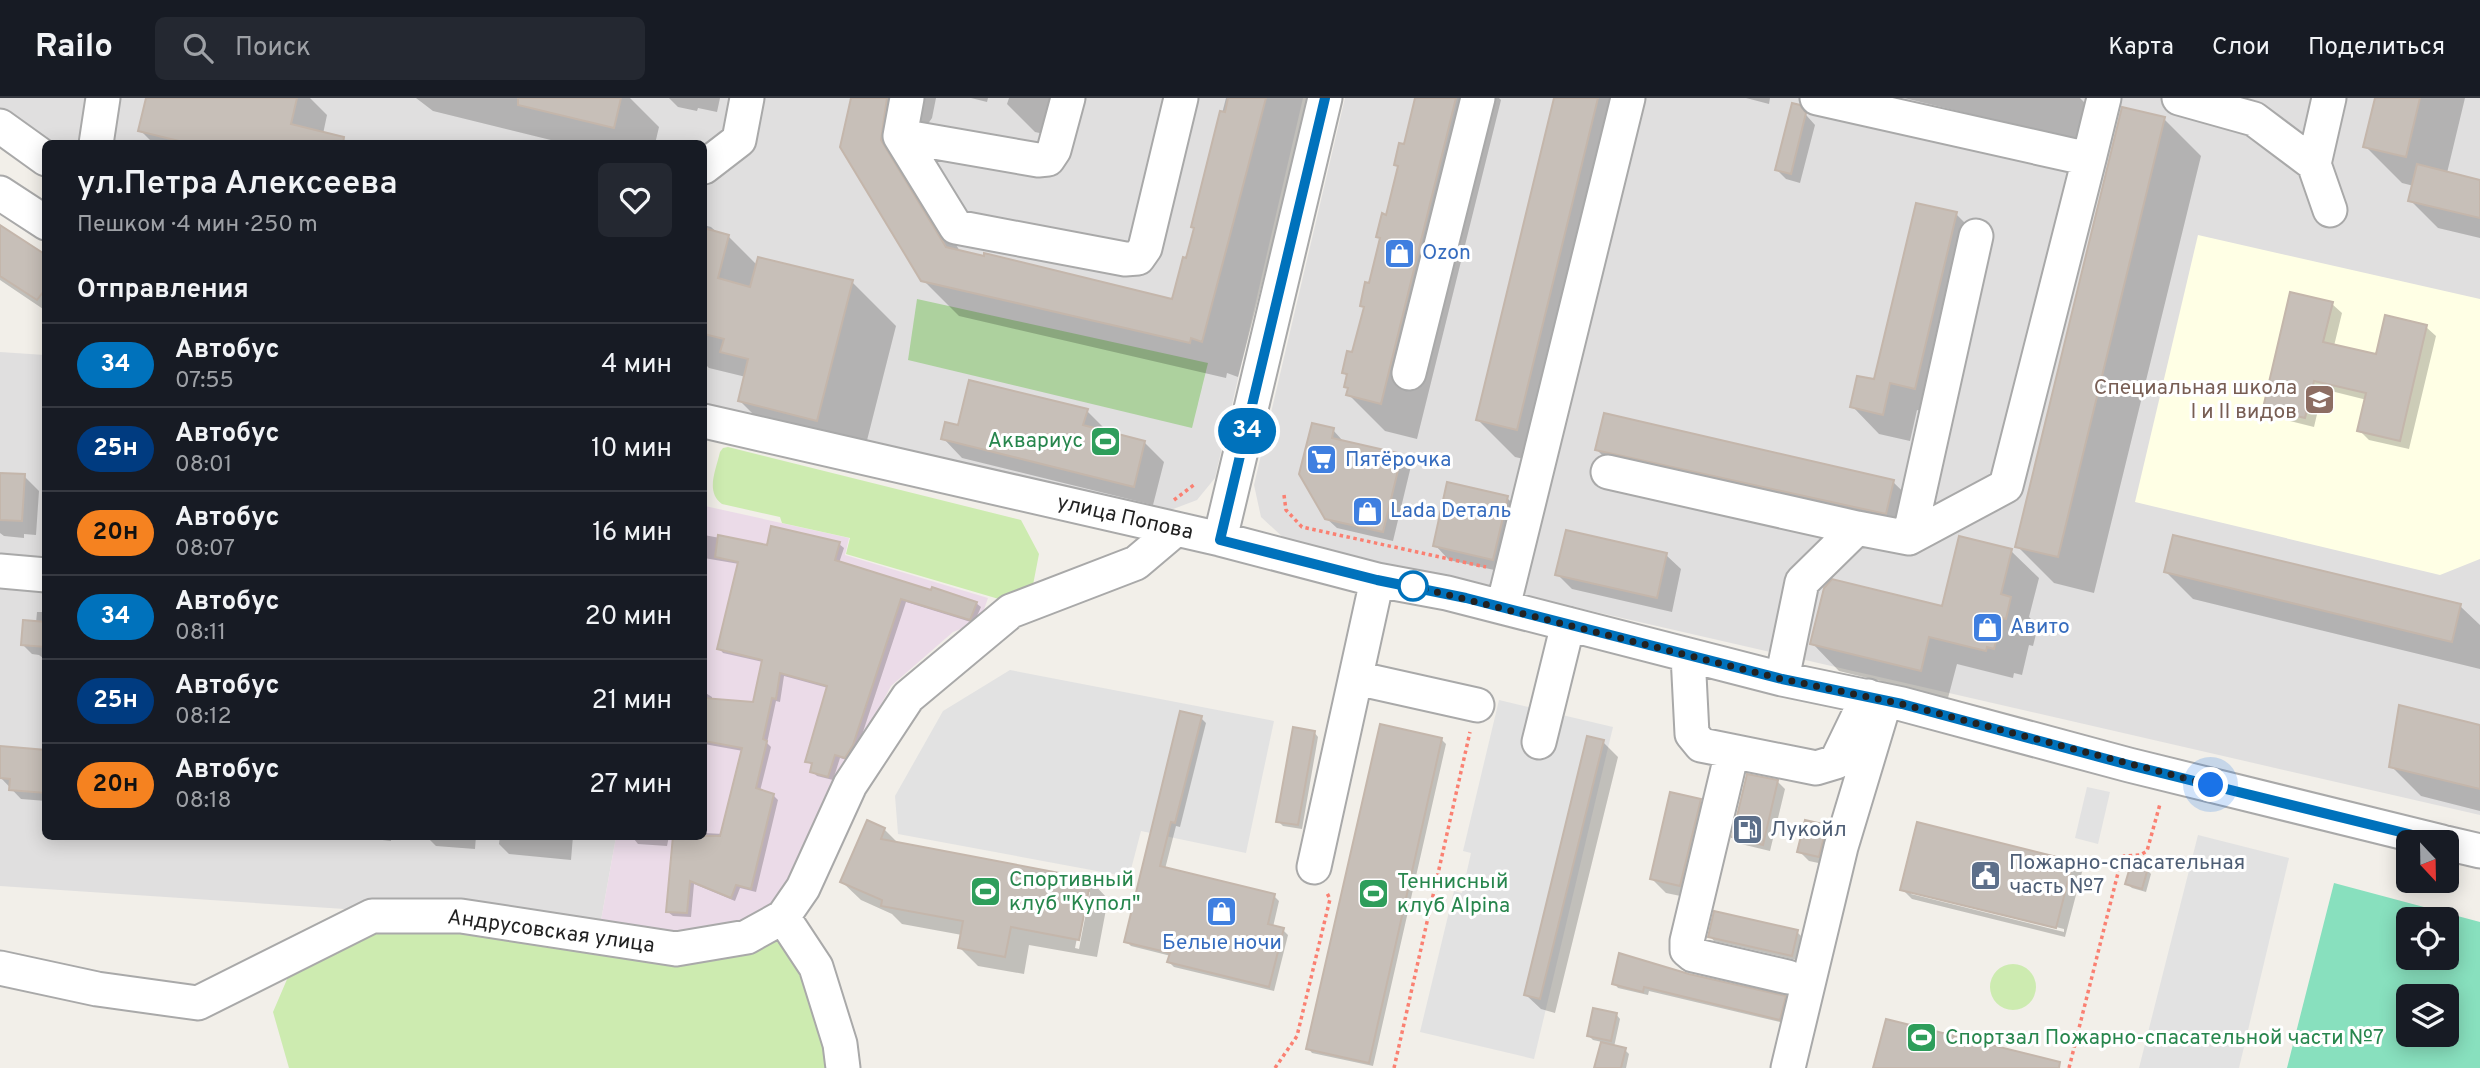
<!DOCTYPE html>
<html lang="ru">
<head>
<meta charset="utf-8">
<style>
  :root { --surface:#171b24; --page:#242831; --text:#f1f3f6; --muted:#9ea1a6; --line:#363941 }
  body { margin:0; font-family:Overpass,sans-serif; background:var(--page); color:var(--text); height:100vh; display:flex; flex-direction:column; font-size:26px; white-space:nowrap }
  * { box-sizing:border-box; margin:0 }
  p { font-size:23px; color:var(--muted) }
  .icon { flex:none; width:38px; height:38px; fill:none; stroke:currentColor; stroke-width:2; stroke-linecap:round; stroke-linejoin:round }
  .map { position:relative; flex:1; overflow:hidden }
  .details { position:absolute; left:42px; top:42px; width:665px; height:700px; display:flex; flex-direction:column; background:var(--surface); border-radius:10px; box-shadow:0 4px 18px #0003 }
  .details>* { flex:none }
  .badge { padding:0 14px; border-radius:23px; font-size:24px; line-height:46px }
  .needle { width:46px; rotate:158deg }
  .buttons { position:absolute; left:2396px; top:732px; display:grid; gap:14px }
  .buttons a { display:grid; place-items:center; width:63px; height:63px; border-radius:10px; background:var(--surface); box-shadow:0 4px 18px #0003; font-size:35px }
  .you { position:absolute; width:35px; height:35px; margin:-18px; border:5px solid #fff; border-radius:50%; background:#1a73e8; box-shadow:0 0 0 10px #1a73e833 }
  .map>.badge { position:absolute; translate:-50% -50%; box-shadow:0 0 0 4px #fff }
  h2 { padding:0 35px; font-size:26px; line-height:63px }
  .round { display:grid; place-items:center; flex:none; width:74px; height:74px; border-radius:10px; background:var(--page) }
  .summary { display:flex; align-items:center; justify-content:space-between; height:119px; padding:0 35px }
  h1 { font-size:33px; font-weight:600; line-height:52px }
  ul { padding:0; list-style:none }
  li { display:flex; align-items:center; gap:21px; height:84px; padding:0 35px; border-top:2px solid var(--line) }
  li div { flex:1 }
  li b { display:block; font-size:26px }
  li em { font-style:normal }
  li .badge { min-width:77px; font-weight:700; text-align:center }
  header { display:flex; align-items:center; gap:42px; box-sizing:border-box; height:98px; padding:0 35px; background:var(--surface); border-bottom:2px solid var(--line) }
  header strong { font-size:33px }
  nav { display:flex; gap:38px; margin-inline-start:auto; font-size:24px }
  .search { width:490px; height:63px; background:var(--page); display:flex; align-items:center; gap:18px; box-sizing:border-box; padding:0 24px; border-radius:10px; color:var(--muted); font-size:26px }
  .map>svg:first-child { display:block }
  .residential { fill:#e0dfdf }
  .industrial { fill:#ebdbe8 }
  .education { fill:#ffffe5 }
  .grass { fill:#cdebb0 }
  .forest { fill:#add19e }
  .pitch { fill:#88e0be; fill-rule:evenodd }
  .parking { fill:#e2e2e2 }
  .shadow { fill:#0003; fill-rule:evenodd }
  .building { fill:#c7bfb8; stroke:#c4b6ab; stroke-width:2 }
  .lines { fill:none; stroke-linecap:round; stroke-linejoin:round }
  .minor-casing { stroke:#a9a9a9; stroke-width:37 }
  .path { stroke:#fa8072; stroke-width:3.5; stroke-dasharray:3.5 3.5; stroke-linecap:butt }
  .minor { stroke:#fff; stroke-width:33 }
  .line-casing { stroke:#fff; stroke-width:16 }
  .line { stroke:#0072bc; stroke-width:10 }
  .walk { stroke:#222; stroke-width:7; stroke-dasharray:0 12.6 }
  .stop-dot { fill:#fff; stroke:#0072bc; stroke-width:3.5 }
  .labels { text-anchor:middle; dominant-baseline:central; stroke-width:6; stroke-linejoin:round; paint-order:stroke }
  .shop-label { font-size:21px; fill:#366cbe; stroke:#fff; text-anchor:start }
  .education-label { font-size:21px; fill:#785e54; stroke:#fff; text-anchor:end }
  .leisure-label { font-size:21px; fill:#27864d; stroke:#fff; text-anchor:start }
  .street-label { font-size:21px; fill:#222; stroke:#fff }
  .service-label { font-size:21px; fill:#4e5e75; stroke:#fff; text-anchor:start }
</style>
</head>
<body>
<header>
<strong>Railo</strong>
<div class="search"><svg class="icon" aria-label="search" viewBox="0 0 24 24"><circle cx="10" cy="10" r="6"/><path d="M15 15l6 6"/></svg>Поиск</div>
<nav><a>Карта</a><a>Слои</a><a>Поделиться</a></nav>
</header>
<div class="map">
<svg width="2480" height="970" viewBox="0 0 2480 970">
  <rect width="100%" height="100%" fill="#f2efe9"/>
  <!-- residential -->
  <path class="residential" d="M0 0H1303L1215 380 1197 402 1168 413 704 314V46H46L0 18Z
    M1345 0H2480V717L1287 443 1261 419 1254 387Z
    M0 254 45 257 46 738 616 739 600 828 0 788Z"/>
  <!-- industrial -->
  <path class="industrial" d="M705 408 849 440 845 457 988 500 980 523 953 534 891 588 774 808 720 835 600 828 616 739 704 738Z"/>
  <!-- education -->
  <path class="education" d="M2198 137 2480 201V461L2440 477 2135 404Z"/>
  <!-- grass -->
  <path class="grass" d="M728 349 1021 422 1039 456 1032 492 1009 504 846 456 850 440 782 425 780 419 722 406C705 394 716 372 720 354L723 350Z
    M459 829 674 863 783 834 808 876 834 970H289L273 914 291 872 373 830Z
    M1990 889a23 23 0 1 1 46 0a23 23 0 1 1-46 0Z"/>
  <!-- forest -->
  <path class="forest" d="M917 201 1208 265 1192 330 908 262Z"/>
  <!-- pitch -->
  <path class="pitch" d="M2334 785 2480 824V970H2287ZM2408 821H2446V859H2408ZM2408 898H2446V936H2408Z"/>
  <!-- parking -->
  <path class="parking" d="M1010 572 1274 623 1246 755 1141 733 1129 779 898 736 895 698 943 613Z
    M1499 602 1613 629 1534 961 1420 934 1454 793 1462 795 1471 755 1463 753Z
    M2087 689 2110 694 2098 746 2075 740Z
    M2198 737 2289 760 2239 970H2139Z"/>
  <!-- shadow -->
  <path class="shadow" d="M148 0H310L327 17 323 36 341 46H154L140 32Z
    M416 0H630L659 29 655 46H567L433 13Z
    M669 0H720L717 14 698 10 697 13 678 9Z
    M853 0H936L932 20 923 33 919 85 961 155 1173 203 1196 131 1193 128 1226 0H1310L1238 279 1227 275 1226 280 959 218 923 182Z
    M971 0H988L987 4Z
    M1009 0H1082L1071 42 1035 34 1007 6Z
    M1414 0H1499L1501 2 1417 341 1385 333 1348 296 1349 292 1346 288 1348 279 1344 275 1354 256 1365 210 1362 207 1370 187 1399 71 1396 67 1405 48 1416 2Z
    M1556 0H1643L1554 368 1515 359 1478 322Z
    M1746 0H1770L1769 6Z
    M1904 0H2080L2089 9 2081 43Z
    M2377 0H2465L2447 75 2480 83V140L2438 130 2410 102 2414 88 2402 85 2365 48Z
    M1799 9 1815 27 1800 85 1786 81 1777 72Z
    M2164 21 2201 58 2094 495 2054 485 2017 448Z
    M1956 116 1984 144 1942 318 1917 312 1910 343 1879 336 1852 308 1875 284Z
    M704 127 711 129 719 136 728 138 757 167 852 184 896 228 861 366 784 347 740 303 746 279 709 270 704 265Z
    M0 129 46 159V213L0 182Z
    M2332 206 2342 215 2334 248 2377 258 2426 229 2436 238 2409 351 2369 342 2359 332 2367 302 2323 291 2314 329 2274 319 2265 310Z
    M1087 313 1106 332V335L1144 344 1164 364 1153 407 962 360 943 340 959 329Z
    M1333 332 1342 342V344L1401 358 1411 368 1393 443 1337 430 1326 420 1301 376Z
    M1597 352 1893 384 1921 411 1913 443 1625 380Z
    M0 376 24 378 39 393 36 437 24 436V440L4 438 0 435Z
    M1507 400 1522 414 1508 475 1449 462 1435 447Z
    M704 437 768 449 839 446 844 450 839 465 932 494 976 505 981 509 974 525 906 504 857 652 850 663 840 660 833 682 817 678 812 673 813 668 807 663 828 590 784 578 780 604 776 603 767 645 771 649 760 693 773 697 778 702 756 794 740 790 735 803 694 786 691 819 673 818 668 814 704 735 723 736 743 653 704 646V594L712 599V603L754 606 763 564 723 555 719 550 739 466 704 460Z
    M2011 453 2039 480 2029 519 2038 528 2033 548 2029 547 2022 577 2014 575 2013 580 1957 566 1948 600 1839 573 1812 545 1943 510Z
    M1666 457 1681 471 1672 514 1572 491 1557 476Z
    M2166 474 2460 508 2480 527V571L2193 501Z
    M37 514H46V562L39 557 32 556 23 547 36 525Z
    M1201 620 1206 625 1180 729 1176 728 1165 771 1274 798 1279 803 1273 829 1283 832 1288 837 1274 893 1174 869 1169 864 1171 858 1131 848 1126 843Z
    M1381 628 1442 642 1446 646 1373 968 1312 955 1308 950Z
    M2480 628V713L2421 698 2391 668Z
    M1314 634 1318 639 1302 731 1283 728 1278 723Z
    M1603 644 1618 659 1555 915 1541 911 1526 897Z
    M46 654V703L21 701 0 679V673Z
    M1778 684 1785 691 1770 753 1741 746 1733 739Z
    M1700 703 1715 718 1695 801 1666 795 1651 780Z
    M1806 724 1827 729 1836 739 1828 767 1809 763 1799 753Z
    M884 731 899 746 1090 782 1108 801 1097 859 1029 847 1024 876 978 868 959 849 962 837 902 826 892 816 861 802 842 784ZM1086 794H1090L1079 851 1075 850Z
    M348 738H391V743Z
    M426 738H476L475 751 436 748Z
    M500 738H573L571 762 509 756 499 746Z
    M634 738H669L667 748 638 746 634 741Z
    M2072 764 2082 774 2065 839 1912 801 1902 791ZM1911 793 2064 831V834L1911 796Z
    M2147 772 2151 776 2146 794 2132 790 2127 786Z
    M1797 834 1801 838 1796 862 1714 843 1710 838Z
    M1688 877 1785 899 1789 904 1784 925 1649 893 1648 897 1618 890 1614 885Z
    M1616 916 1620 921 1614 949 1625 952 1629 956 1626 970H1596L1602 944 1593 942 1588 937Z"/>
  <!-- building -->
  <path class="building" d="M146 0H297L291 26 344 39 343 46H191L138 33Z
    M518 0H621L614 30 518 7Z
    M851 0H887L881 42 946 149 984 158V155L1172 201 1183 159 1186 160 1194 130 1191 129 1220 13 1225 14 1228 0H1266L1202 244 1191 240 1190 245 921 183 840 49Z
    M1415 0H1456L1381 306 1346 297 1348 290 1344 289 1347 276 1342 275 1347 253 1352 254 1364 209 1360 208 1365 184 1369 185 1380 140 1376 139 1382 115 1386 117 1398 68 1394 67 1399 45 1404 46Z
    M1554 0H1598L1517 332 1476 322Z
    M2375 0H2420L2406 59 2363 49Z
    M1792 5 1800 7 1806 15 1791 76 1775 72Z
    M2122 9 2165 19 2058 459 2015 449Z
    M2417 66 2480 82V120L2408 103Z
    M1916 105 1957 114 1915 291 1890 285 1883 317 1850 309 1857 278 1874 281Z
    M0 127 46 157V190L37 202 0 178Z
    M704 130 729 137 718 180 750 189 758 159 853 182 817 323 738 303 748 261 720 254 724 241 704 236Z
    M2290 194 2333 204 2323 244 2376 256 2385 217 2427 227 2400 343 2357 333 2366 295 2314 283 2305 320 2263 310Z
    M969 282 1088 311 1083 327 1145 343 1134 389 941 341 945 324 958 327Z
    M1604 315 1894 382 1886 416 1595 352Z
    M1312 325 1334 330 1332 340 1402 356 1383 434 1325 421 1299 376Z
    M0 375 25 376 22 423 0 422Z
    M1447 384 1508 398 1493 462 1433 448Z
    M771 428 840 444 835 462 931 492 932 489 977 504 970 522 901 501 853 647 845 660 835 657 828 679 810 674 812 665 805 664 827 588 780 575 776 601 772 600 763 641 767 643 756 690 774 696 751 791 736 787 731 800 690 783 687 815 666 814 673 738H720L742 650 704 643V600L753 604 762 562 717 551 738 464 715 459 718 437 767 447Z
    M1566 432 1667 455 1657 500 1555 477Z
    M2173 437 2461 506 2452 544 2164 474Z
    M1959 438 2012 451 2001 496 2011 499 2006 521 2002 520 1994 551 1987 549 1986 553 1929 539 1921 573 1810 546 1824 490 1832 481 1942 508Z
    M23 522 46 524V549L21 547Z
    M2399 607 2480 627V691L2389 669Z
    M1180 613 1202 618 1175 725 1171 724 1160 768 1275 796 1268 826 1284 830 1269 889 1167 864 1170 855 1124 844Z
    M1380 626 1442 640 1369 965 1306 951Z
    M1293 629 1315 633 1298 727 1276 724Z
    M1587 638 1604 642 1540 901 1524 897Z
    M0 648 46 652V695L9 692 10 681 0 680Z
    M1747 676 1778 682 1763 747 1732 739Z
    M1670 694 1701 701 1680 788 1650 781Z
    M867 722 885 730 881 741 1091 781 1079 842 1011 829 1005 859 958 850 963 823 881 808 882 802 840 784Z
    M1805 722 1827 727 1819 759 1797 754Z
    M1917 724 2073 763 2056 830 1900 792Z
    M2131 766 2148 770 2142 791 2125 786Z
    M1714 813 1798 832 1792 858 1708 839Z
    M1619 855 1689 876 1786 898 1780 922 1644 889 1643 894 1612 886Z
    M1593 910 1617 915 1611 943 1587 938Z
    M1886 921 2060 964 2059 970H1873Z
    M1601 944 1626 950 1621 970H1594Z"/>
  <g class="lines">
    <defs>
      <path id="minor" d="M907 0 900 38 1038 62 1048 61 1054 52 1068 0
        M1817 0 2089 61 2006 388 1909 440
        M2179 0 2254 21 2314 66
        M2329 0 2314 66 2330 112
        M0 28 46 61
        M900 38 956 129 1125 161 1138 160 1145 150 1181 0
        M96 46 103 0
        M2089 61 2104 0
        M704 69 739 42 747 0
        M0 95 46 125
        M1409 275 1478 0
        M704 323 1220 441 1377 482 1447 495 1782 581 1902 606 2129 667 2442 744
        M1608 374 1857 430
        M1220 441 1325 0
        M0 473 46 477
        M1503 509 1628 0
        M1688 557 1692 636 1701 647 1816 670 1836 664 1868 598
        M1356 580 1477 607
        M1782 581 1802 484 1857 430 1909 440 1976 138
        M1539 644 1568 526
        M1732 654 1687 843V852L1693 857 1788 879
        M2446 745 2480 753
        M1314 769 1377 482
        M783 819 816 869 840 946 843 970
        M0 870 97 891 198 905 372 818H461L676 851 747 839 783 819 803 790 850 687 908 599 1011 513 1136 465 1175 432
        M1788 970 1841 749 1885 603"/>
    </defs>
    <!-- minor casing -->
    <use href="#minor" class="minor-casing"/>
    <!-- path -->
    <path class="path" d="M1284 397 1286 412 1302 429 1486 469
      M1174 402 1195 386
      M1275 970 1297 938 1330 801 1326 793
      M1394 970 1470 634
      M2069 970 2121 763 2124 758 2140 757 2147 753 2160 706"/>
    <!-- minor -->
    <use href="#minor" class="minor"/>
  </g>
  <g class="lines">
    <defs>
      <path id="line" d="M1325 0 1220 442 1377 482 1466 500 1782 581 1902 606 2129 667 2441 744"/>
    </defs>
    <!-- line casing -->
    <use href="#line" class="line-casing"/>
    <!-- line -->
    <use href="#line" class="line"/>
    <!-- walk -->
    <path class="walk" d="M1413 488 1782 581 1902 606 2211 687"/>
  </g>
  <!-- icons -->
  <defs>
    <symbol id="shop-square" viewBox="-11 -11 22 22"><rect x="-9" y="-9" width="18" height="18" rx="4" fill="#3f7fe0" stroke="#fff"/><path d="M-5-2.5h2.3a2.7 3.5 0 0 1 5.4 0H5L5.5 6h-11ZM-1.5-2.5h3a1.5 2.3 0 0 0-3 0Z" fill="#fff"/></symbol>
    <symbol id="school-square" viewBox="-11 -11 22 22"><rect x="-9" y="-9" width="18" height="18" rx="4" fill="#8d6e63" stroke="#fff"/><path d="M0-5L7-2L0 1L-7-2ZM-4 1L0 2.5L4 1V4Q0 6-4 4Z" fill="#fff"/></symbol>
    <symbol id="stadium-square" viewBox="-11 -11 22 22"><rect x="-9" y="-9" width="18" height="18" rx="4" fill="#2e9e5b" stroke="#fff"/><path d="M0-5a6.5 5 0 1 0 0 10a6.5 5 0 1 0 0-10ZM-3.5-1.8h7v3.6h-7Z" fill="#fff"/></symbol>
    <symbol id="supermarket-square" viewBox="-11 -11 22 22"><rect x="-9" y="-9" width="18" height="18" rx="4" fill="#3f7fe0" stroke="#fff"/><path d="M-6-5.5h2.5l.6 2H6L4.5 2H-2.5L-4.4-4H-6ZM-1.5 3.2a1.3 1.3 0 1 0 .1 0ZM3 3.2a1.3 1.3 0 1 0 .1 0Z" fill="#fff"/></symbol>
    <symbol id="fuel-square" viewBox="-11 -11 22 22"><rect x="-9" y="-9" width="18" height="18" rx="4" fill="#5c6f8a" stroke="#fff"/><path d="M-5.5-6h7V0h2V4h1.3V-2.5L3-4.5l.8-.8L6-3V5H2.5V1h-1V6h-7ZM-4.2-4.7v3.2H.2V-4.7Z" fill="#fff"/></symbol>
    <symbol id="civic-square" viewBox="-11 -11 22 22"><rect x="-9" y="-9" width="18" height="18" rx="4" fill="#5c6f8a" stroke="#fff"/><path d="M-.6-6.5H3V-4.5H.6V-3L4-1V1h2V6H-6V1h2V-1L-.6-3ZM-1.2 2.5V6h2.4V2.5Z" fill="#fff"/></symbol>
  </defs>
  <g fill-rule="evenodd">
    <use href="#shop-square" x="1382" y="138" width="35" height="35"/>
    <use href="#school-square" x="2302" y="284" width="35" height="35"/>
    <use href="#stadium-square" x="1088" y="326" width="35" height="35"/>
    <use href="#supermarket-square" x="1304" y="344" width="35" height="35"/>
    <use href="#shop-square" x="1350" y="396" width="35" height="35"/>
    <use href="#shop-square" x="1970" y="512" width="35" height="35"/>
    <use href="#fuel-square" x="1730" y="714" width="35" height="35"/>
    <use href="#civic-square" x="1968" y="760" width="35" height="35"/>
    <use href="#stadium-square" x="968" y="776" width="35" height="35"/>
    <use href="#stadium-square" x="1356" y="778" width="35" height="35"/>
    <use href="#shop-square" x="1204" y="796" width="35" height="35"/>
    <use href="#stadium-square" x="1904" y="922" width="35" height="35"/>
  </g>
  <!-- markers -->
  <circle class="stop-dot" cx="1413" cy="488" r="14"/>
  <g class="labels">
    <!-- shop labels -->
    <g class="shop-label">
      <text x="1422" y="155">Ozon</text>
      <text x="1345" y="362">Пятёрочка</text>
      <text x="1390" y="413">Lada Dеталь</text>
      <text x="2010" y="529">Авито</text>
      <text x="1222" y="845" text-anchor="middle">Белые ночи</text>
    </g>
    <!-- education labels -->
    <g class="education-label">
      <text x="2297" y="290">Специальная школа<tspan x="2297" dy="24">I и II видов</tspan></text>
    </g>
    <!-- leisure labels -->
    <g class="leisure-label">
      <text x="1083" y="343" text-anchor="end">Аквариус</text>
      <text x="1009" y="782">Спортивный<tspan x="1009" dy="24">клуб "Купол"</tspan></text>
      <text x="1397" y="784">Теннисный<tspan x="1397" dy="24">клуб Alpina</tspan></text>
      <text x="1945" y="940">Спортзал Пожарно-спасательной части №7</text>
    </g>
    <!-- street labels -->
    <g class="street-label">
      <text transform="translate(1125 420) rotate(13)">улица Попова</text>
      <text transform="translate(551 834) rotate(8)">Андрусовская улица</text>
    </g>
    <!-- service labels -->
    <g class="service-label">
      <text x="1770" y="732">Лукойл</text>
      <text x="2009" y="765">Пожарно-спасательная<tspan x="2009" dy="24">часть №7</tspan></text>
    </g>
  </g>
</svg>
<div class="buttons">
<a><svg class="needle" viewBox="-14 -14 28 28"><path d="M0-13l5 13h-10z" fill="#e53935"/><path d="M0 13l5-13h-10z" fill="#9ea1a6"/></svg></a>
<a><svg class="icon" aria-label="locate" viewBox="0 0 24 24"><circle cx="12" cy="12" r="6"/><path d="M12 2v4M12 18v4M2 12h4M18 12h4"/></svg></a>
<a><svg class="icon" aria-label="layers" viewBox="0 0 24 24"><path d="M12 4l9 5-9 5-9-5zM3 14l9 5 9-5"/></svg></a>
</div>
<div class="you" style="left:2211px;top:687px"></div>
<b class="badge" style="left:1247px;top:333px;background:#0072bc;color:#fff">34</b>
<section class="details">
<div class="summary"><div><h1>ул.Петра Алексеева</h1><p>Пешком · 4 мин · 250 m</p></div><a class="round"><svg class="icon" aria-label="heart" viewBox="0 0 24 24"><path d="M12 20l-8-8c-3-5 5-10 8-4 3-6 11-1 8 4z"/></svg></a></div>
<h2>Отправления</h2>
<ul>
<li><span class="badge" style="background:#0072bc;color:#fff">34</span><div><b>Автобус</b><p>07:55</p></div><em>4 мин</em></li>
<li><span class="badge" style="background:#003b80;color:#fff">25н</span><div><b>Автобус</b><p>08:01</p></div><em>10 мин</em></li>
<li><span class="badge" style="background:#f58220;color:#111">20н</span><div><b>Автобус</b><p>08:07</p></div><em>16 мин</em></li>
<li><span class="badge" style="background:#0072bc;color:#fff">34</span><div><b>Автобус</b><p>08:11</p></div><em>20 мин</em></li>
<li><span class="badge" style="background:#003b80;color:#fff">25н</span><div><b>Автобус</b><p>08:12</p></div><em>21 мин</em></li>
<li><span class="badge" style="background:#f58220;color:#111">20н</span><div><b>Автобус</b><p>08:18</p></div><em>27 мин</em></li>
</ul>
</section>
</div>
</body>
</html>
